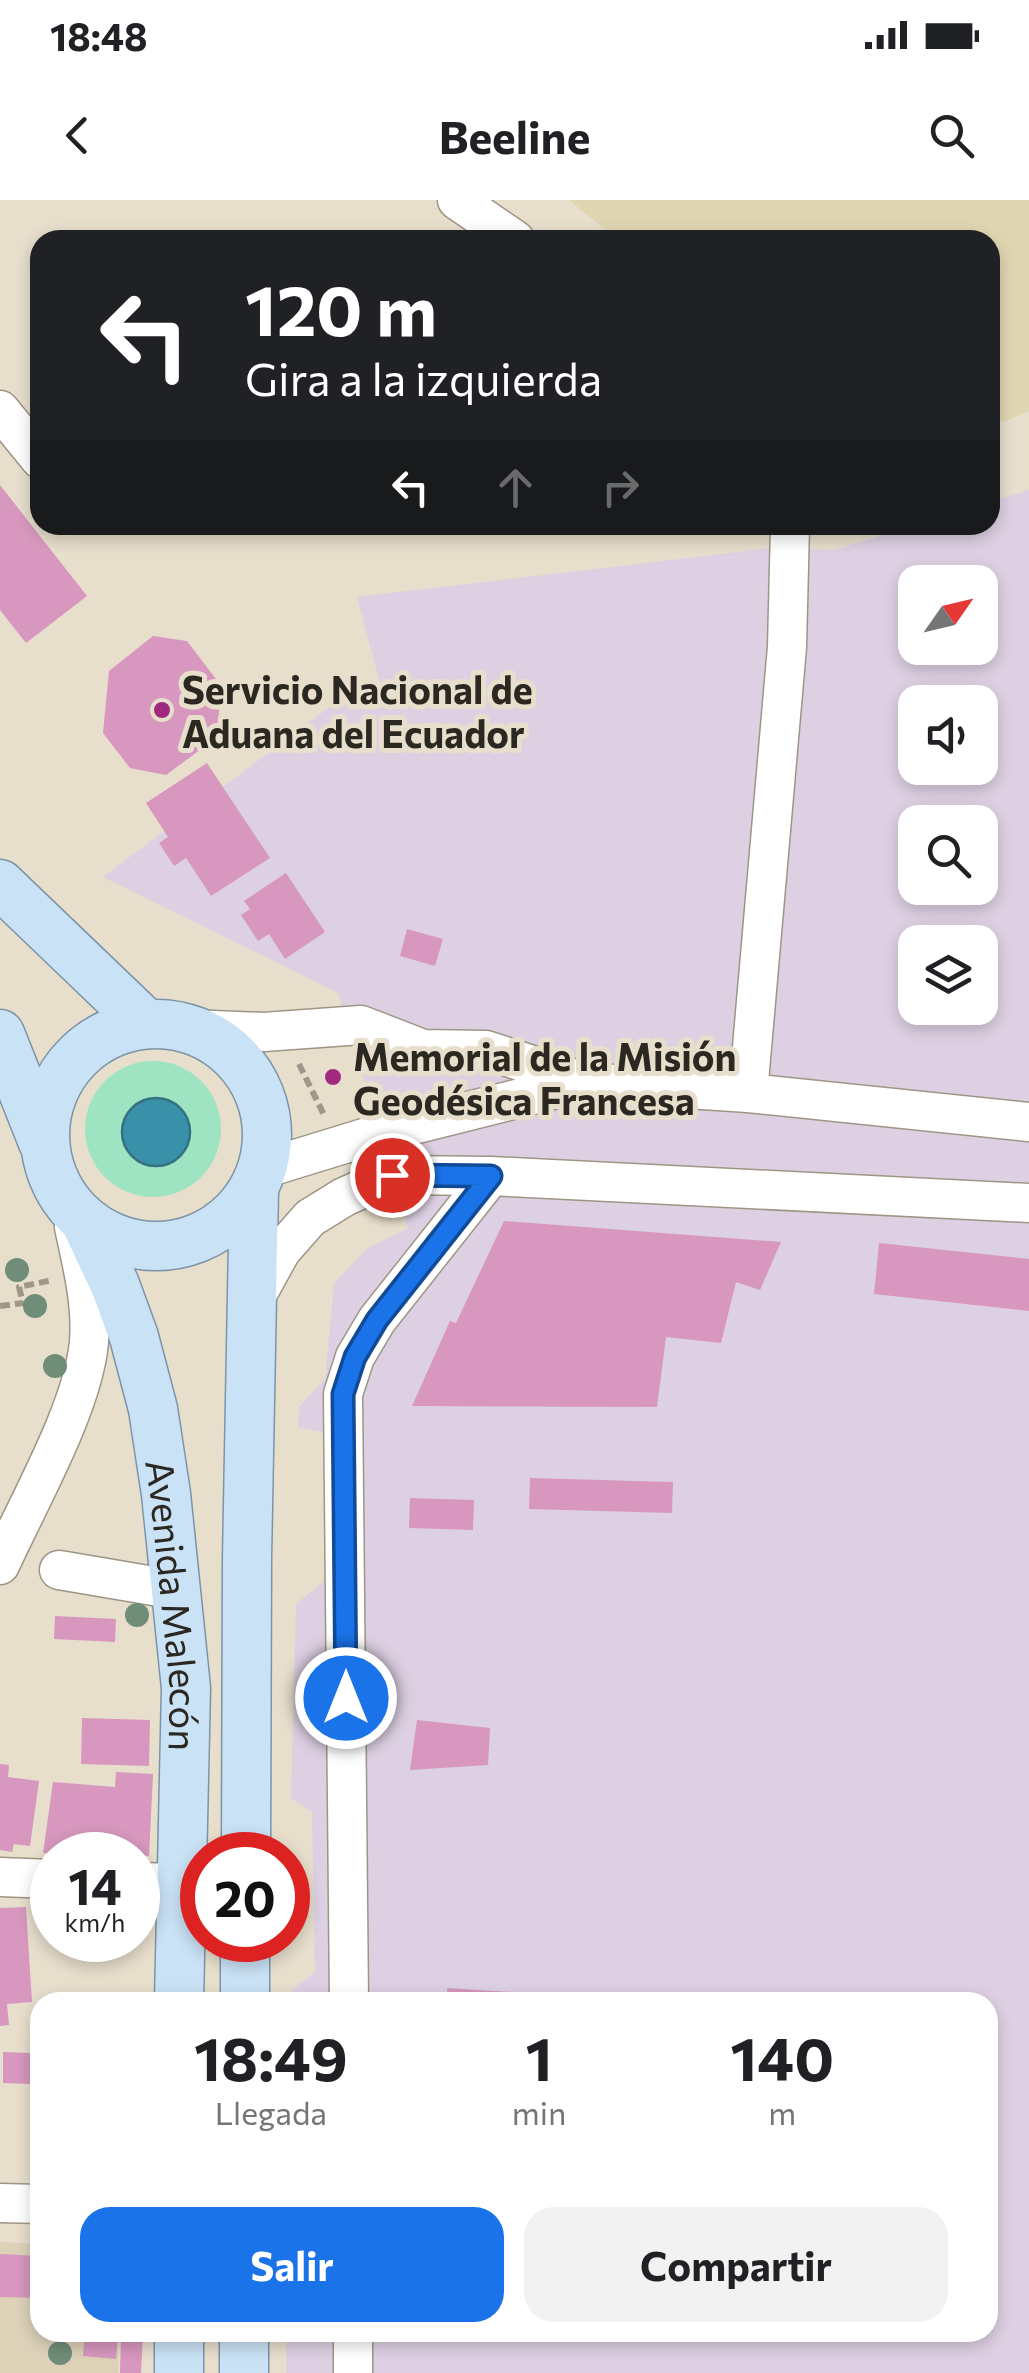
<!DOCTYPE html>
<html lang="es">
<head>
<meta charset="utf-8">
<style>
	:root { --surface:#fff; --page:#f2f2f2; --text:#202124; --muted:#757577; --accent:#1a73e8 }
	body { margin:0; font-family:Commissioner,sans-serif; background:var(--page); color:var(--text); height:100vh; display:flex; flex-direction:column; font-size:38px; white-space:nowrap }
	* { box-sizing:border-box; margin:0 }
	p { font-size:32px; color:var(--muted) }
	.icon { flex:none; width:55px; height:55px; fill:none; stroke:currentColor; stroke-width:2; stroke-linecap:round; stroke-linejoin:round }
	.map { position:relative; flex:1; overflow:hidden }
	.sheet { position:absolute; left:30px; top:1792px; width:968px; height:350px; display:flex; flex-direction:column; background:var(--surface); border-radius:30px; box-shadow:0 5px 15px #0003 }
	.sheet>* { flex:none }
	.top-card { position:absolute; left:30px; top:30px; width:970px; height:305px; border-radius:30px; box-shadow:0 5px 15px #0003; background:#202124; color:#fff; overflow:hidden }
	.needle { width:65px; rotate:56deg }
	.buttons { position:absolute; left:898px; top:365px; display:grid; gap:20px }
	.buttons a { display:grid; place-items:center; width:100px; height:100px; border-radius:20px; background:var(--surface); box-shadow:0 5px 15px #0003; font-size:50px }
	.speed { position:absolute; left:30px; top:1632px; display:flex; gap:20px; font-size:50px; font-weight:700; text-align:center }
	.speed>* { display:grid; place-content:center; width:130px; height:130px; border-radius:50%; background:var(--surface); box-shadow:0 5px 15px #0003; line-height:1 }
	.speed small { font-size:25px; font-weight:400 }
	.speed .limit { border:15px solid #d22; background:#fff; color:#111 }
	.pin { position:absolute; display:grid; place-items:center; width:85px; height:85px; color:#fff; margin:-42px; border:5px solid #fff; border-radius:50%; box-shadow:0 2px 10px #0007 }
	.me { position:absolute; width:110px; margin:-55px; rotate:0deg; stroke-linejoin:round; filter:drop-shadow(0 0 8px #0008) }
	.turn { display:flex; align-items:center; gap:35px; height:210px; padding:0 50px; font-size:45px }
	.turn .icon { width:130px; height:130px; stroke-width:2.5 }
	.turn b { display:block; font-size:70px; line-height:85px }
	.lanes { display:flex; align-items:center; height:95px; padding:0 50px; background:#0003; justify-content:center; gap:50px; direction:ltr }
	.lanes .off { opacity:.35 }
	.eta { display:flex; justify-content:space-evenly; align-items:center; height:170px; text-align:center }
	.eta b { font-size:60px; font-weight:700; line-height:70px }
	.button { display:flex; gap:20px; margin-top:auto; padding:20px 50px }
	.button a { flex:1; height:115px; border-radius:30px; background:var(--accent); color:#fff; font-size:40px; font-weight:700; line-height:115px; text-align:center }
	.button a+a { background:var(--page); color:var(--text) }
	.status { display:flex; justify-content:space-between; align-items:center; height:70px; padding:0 50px; background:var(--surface); direction:ltr }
	.status svg { height:28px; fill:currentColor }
	header { display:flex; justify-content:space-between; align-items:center; height:130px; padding:0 50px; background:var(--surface); font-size:45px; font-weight:700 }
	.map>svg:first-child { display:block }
	.industrial { fill:#ddd0e3; fill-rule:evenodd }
	.built { fill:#ddd1b8 }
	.green { fill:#9ee3c2 }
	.sand { fill:#dfd6b1 }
	.water { fill:#3891a9; stroke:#347280; stroke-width:2.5 }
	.building { fill:#d797be }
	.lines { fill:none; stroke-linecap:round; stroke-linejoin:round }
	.minor-casing { stroke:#9e9584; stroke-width:41 }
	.major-casing { stroke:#7c94a7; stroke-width:51 }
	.path { stroke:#9f988a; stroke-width:6; stroke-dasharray:10 5; stroke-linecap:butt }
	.minor { stroke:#fff; stroke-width:38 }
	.major { stroke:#cae2f5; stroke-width:48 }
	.tree { fill:#6f8d78 }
	.route-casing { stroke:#114b97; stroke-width:25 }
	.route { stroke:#1a73e8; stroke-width:18 }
	.poi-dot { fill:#a12980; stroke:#e7decc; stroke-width:4 }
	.labels { text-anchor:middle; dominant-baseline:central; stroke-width:10; stroke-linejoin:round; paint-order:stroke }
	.poi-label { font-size:38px; font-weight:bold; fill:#2b2821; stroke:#e7decc; text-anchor:start }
	.street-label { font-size:38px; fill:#2b2821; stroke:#e7decc }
</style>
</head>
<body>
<div class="status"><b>18:48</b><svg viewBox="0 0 49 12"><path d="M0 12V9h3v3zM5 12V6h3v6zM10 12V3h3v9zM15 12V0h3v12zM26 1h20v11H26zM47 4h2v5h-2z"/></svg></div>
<header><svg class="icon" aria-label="back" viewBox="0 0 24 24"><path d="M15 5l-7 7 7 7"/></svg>Beeline<svg class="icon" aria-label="search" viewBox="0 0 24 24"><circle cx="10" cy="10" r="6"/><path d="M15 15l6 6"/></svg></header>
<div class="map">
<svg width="1029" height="2173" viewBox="0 0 1029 2173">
	<rect width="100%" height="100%" fill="#e7decc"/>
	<path class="industrial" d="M1029 290V2173H286V2133L988 2132V1802H291V1791L315 1772 312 1612 291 1598 296 1404 328 1378 326 1233 298 1227 299 1207 325 1179 334 1083 369 1047 408 1028 338 793 103 677 343 497 381 487 357 397 773 348 834 350 915 325H990V302ZM915 382H980V448H915ZM915 502H980V568H915ZM915 622H980V688H915ZM915 742H980V808H915Z"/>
	<path class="built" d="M0 2042 40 2044V2132L119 2133 118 2173H0Z"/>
	<path class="green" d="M85 929a68 68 0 1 1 136 0a68 68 0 1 1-136 0Z"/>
	<path class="sand" d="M569 0H1029V211L1003 222 990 220V40H618Z"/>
	<path class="water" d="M122 932a34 34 0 1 1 68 0a34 34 0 1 1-68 0Z"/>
	<path class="building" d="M0 285 87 396 26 443 0 410Z
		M153 436 187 441 222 487 216 538 166 575 130 568 103 533 109 471Z
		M207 563 270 658 211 696 186 658 174 666 159 643 168 637 146 603Z
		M286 673 325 732 285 759 269 734 258 741 241 715 250 709 244 701Z
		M407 729 443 739 435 766 400 756Z
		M504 1021 781 1042 760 1090 736 1082 721 1143 666 1137 657 1207 412 1206 450 1121 456 1123Z
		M879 1043 1029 1059V1111L874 1094Z
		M530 1278 673 1282 672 1313 529 1309Z
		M410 1298 474 1300 473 1330 409 1328Z
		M55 1416 116 1419 115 1442 54 1439Z
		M82 1518 150 1520 149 1566 81 1564Z
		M417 1520 490 1528 488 1565 410 1570Z
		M0 1564 9 1565 8 1577 39 1581 30 1646 14 1644 12 1652 0 1650Z
		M116 1572 153 1574 149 1656 43 1653 53 1582 115 1587Z
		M26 1707 32 1802 7 1804 9 1825 0 1826V1708Z
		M447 1788 574 1796 573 1802H448Z
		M3 1852 31 1853 30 1884 3 1883Z
		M0 2054 40 2056V2098L0 2097Z
		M85 2132H118L116 2159 83 2156Z
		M121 2132H143L141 2173H120Z"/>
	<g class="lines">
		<g class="minor-casing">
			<path id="minor" d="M457 0 515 40
				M0 210 40 259
				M189 829 264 832 361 825 423 849 486 850 584 882 748 893 1029 922
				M748 893 787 447 790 325
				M263 969 377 934 584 882
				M253 1102 281 1051 310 1018 344 997 393 975 491 976 1029 1003
				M0 1365C28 1303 83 1208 89 1142 92 1103 82 1065 74 1027
				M59 1370 177 1390
				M0 1677 52 1679
				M138 1682 180 1683
				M349 1802 343 1194 355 1157 377 1120 491 976
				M0 2003 40 2004
				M353 2132V2173"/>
		</g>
		<g class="major-casing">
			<g id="major">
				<path d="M0 684 146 824"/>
				<circle cx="156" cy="935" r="111"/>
				<path d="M0 834 43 942"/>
				<path id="s1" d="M85 1021 115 1085 134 1137 153 1209 166 1294 186 1488 179 1802"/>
				<path d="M246 1655 247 1359 254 989"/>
				<path d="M245 1802V1740"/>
				<path d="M179 2132V2173"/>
				<path d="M244 2173V2132"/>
			</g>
		</g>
		<path class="path" d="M299 864 324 915
			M0 1106 23 1103 19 1087 53 1080"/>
		<use href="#minor" class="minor"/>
		<use href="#major" class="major"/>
	</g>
	<g class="tree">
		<circle cx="17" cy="1070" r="12"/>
		<circle cx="35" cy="1106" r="12"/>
		<circle cx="55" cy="1166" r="12"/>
		<circle cx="137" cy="1415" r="12"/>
		<circle cx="60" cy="2153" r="12"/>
	</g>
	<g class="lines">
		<g class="route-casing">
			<path id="route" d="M346 1498 343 1194 355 1157 377 1120 491 976 392 975"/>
		</g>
		<use href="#route" class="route"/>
	</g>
	<g class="poi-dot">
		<circle cx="162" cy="510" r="10"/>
		<circle cx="333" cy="877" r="10"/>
	</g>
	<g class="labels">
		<g class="poi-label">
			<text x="182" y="488">Servicio Nacional de<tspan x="182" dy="44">Aduana del Ecuador</tspan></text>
			<text x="353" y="855">Memorial de la Misión<tspan x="353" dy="44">Geodésica Francesa</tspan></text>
		</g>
		<g class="street-label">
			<text stroke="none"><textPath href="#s1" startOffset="398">Avenida Malecón</textPath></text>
		</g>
	</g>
</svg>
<div class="buttons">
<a><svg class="needle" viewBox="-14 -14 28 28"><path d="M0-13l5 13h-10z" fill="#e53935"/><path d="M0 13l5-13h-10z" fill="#757577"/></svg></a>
<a><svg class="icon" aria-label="sound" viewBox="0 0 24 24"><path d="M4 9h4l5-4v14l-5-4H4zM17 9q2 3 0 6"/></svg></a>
<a><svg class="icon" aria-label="search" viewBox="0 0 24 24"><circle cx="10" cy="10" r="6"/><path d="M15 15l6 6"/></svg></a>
<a><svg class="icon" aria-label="layers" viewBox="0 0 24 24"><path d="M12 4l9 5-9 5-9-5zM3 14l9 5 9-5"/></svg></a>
</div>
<div class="speed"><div>14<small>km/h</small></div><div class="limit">20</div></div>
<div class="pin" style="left:392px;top:975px;background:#d93025"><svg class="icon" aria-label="arrive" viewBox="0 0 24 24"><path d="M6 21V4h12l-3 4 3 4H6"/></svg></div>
<svg class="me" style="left:346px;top:1498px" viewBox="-20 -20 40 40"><circle r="17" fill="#1a73e8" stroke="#fff" stroke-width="3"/><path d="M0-11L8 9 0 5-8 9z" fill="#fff"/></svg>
<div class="top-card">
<div class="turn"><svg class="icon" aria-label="left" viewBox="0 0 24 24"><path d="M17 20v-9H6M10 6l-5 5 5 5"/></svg><div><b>120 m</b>Gira a la izquierda</div></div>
<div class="lanes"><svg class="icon" aria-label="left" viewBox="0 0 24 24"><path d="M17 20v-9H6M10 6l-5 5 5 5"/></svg><svg class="icon off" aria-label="ahead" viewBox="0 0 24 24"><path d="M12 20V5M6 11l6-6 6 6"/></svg><svg class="icon off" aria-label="right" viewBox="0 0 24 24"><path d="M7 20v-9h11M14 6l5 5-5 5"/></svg></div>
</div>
<section class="sheet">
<div class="eta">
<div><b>18:49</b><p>Llegada</p></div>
<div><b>1</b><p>min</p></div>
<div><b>140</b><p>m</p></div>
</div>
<div class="button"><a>Salir</a><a>Compartir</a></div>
</section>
</div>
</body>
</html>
